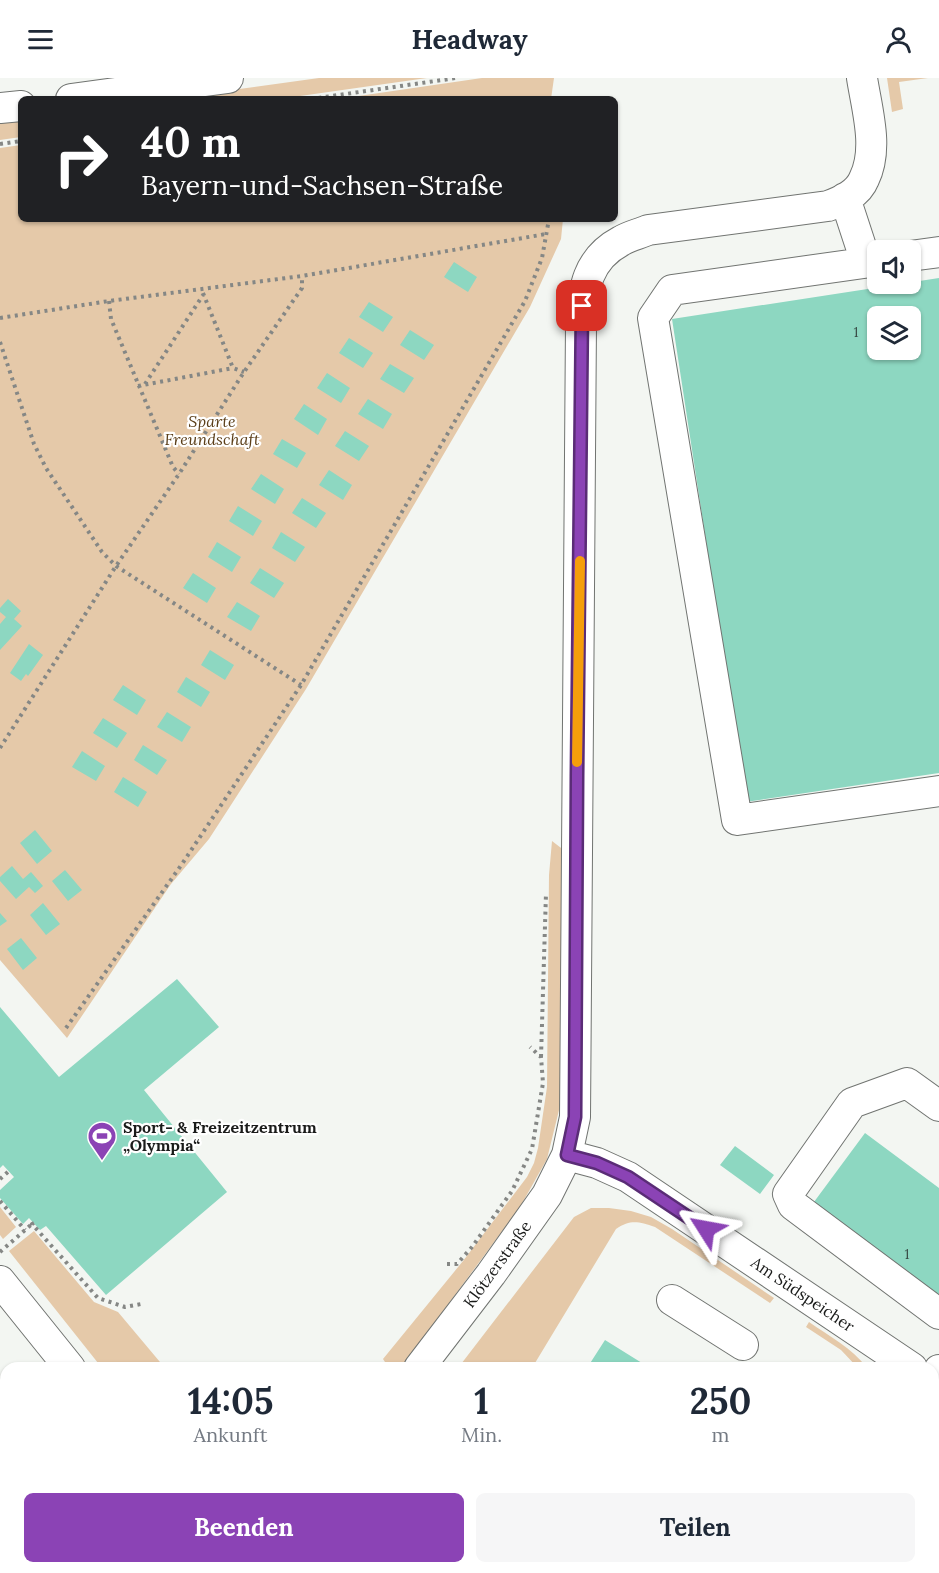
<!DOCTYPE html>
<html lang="de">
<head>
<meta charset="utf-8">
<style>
	:root { --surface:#fff; --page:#f6f6f7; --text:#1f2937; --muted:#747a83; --accent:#8b43b5 }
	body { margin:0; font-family:Lora,serif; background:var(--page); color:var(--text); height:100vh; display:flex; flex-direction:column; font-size:22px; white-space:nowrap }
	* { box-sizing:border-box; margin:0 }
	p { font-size:20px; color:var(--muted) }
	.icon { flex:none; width:33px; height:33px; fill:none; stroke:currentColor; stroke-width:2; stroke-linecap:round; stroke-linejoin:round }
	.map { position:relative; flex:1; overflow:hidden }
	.drawer { position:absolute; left:0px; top:1284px; width:939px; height:212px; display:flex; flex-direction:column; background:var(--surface); border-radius:18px 18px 0 0; box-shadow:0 2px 4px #0004 }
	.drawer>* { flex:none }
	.top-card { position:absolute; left:18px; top:18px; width:600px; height:126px; border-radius:9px; box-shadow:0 2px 4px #0004; background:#202124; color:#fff; overflow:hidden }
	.buttons { position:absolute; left:867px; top:162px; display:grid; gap:12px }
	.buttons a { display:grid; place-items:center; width:54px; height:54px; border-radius:9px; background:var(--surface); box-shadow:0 2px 4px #0004; font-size:30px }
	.pin { position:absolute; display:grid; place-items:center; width:51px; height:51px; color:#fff; margin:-26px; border-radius:12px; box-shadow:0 3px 9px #0006 }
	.me { position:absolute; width:66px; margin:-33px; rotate:304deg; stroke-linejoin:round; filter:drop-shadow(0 0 4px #0008) }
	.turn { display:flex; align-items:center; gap:21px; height:126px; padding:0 24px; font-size:27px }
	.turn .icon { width:78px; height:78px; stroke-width:2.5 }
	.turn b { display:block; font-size:42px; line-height:51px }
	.eta { display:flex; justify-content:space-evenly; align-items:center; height:102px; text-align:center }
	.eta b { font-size:36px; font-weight:700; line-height:42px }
	.action { display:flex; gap:12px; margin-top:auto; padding:12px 24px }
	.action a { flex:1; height:69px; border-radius:9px; background:var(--accent); color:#fff; font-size:24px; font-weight:700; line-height:69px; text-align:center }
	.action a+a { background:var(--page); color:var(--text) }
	header { display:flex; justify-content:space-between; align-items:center; height:78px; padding:0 24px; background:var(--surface); font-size:27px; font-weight:700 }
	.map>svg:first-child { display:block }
	.green { fill:#e5c9a9 }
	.forest { fill:#cfa676 }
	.building { fill:#8dd7c1; fill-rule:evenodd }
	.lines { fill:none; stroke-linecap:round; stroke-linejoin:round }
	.minor-casing { stroke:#717471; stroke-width:32 }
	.path { stroke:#858785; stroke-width:4; stroke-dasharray:3 4.5; stroke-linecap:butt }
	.minor { stroke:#fff; stroke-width:30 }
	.route-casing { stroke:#5a2c76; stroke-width:15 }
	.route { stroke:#8b43b5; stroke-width:10 }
	.slow { stroke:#f59e0b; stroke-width:10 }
	.labels { text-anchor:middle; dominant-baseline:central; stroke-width:4.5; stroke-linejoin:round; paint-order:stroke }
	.number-label { font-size:14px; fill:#374a44 }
	.park-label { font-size:16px; font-style:italic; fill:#5b3e18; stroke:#fff }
	.poi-label { font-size:16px; font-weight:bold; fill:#1a1b1a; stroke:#fff; text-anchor:start }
	.street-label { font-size:16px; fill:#1a1b1a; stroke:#fff }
</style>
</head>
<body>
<header><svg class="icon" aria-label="menu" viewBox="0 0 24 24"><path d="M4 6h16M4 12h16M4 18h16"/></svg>Headway<svg class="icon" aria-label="person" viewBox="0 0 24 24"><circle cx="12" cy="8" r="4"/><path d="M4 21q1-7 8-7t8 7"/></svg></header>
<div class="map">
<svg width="939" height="1495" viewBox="0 0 939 1495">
	<rect width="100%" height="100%" fill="#f3f6f2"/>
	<path class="green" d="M319 0H427L279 21H166Z
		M482 0H554L551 21H338Z
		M887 0H928L899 4 903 31 892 34Z
		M21 42V59L0 62V45Z
		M21 67V141H563L561 161 530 229 306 611 209 761 171 806 67 960 0 882V70Z
		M552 763 565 773 560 1028 547 1081 520 1129 401 1290H389L383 1281 463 1183 527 1099 534 1085 538 1070 547 1009 549 797Z
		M0 1129 16 1149 3 1161 0 1157Z
		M591 1130H609L631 1133 651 1139 672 1151 774 1220 770 1225 655 1149C639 1144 631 1141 616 1151L532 1290H458L574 1139Z
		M34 1153 94 1224 118 1234 165 1290H102L9 1173Z
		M809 1244C829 1258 852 1270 867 1290H858L841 1272 806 1249Z
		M227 1490H264L260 1495H228Z"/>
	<path class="forest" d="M318 1490H411L408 1495H314Z"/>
	<path class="building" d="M454 184 477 199 468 214 444 199Z
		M939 200V695L746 724 672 241ZM878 238H910V272H878Z
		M369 224 393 239 383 254 359 239Z
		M410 252 434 267 424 282 400 267Z
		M349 260 373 275 363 290 339 275Z
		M390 286 414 300 404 315 380 301Z
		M327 295 350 310 341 325 317 310Z
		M368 321 392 336 383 351 358 336Z
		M304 326 327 341 318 357 294 341Z
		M345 353 369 368 359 383 335 368Z
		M282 361 306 375 297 390 273 376Z
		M329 392 352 407 343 422 319 407Z
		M261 396 284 411 275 426 251 411Z
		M302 420 326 435 316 450 292 435Z
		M238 428 262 443 253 458 229 443Z
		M281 454 305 469 295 484 272 470Z
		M217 464 241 479 232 494 208 479Z
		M260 490 284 505 274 520 250 505Z
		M193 495 216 510 207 525 183 510Z
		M8 521 21 533 14 541 22 548 0 572V546L6 539 0 534V530Z
		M237 524 260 538 251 553 227 539Z
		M29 566 43 577 28 598 26 596 21 603 10 595Z
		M210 572 234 587 225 602 201 587Z
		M186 599 210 614 201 629 177 614Z
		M123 607 146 622 137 637 113 622Z
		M167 634 191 649 182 664 157 649Z
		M103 640 127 655 117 670 93 655Z
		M143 667 167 682 157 697 134 682Z
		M82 673 105 688 96 703 72 689Z
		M123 699 147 714 138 729 114 714Z
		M35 752 52 773 37 786 20 765Z
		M12 788 23 801 31 794 43 808 35 815 29 809 16 821 0 803V799Z
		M65 792 82 812 68 823 52 803Z
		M43 825 60 846 46 857 30 837Z
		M0 835 7 843 0 848Z
		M21 860 37 880 23 892 7 871Z
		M177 901 219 949 144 1012 227 1114 106 1217 46 1148 40 1152 29 1140 23 1146 0 1120V1112L14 1099 3 1087 0 1090V929L59 999Z
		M865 1055 939 1110V1223L811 1128Z
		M735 1068 774 1097 760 1116 720 1087Z
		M605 1262 650 1290H587Z
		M0 1319 6 1327V1409L0 1414Z
		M933 1476 939 1479V1495H863L866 1490H933Z
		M550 1490H610L606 1495H559Z"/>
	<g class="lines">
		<g class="minor-casing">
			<path id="minor" d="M71 21 228 0
				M0 30 21 28
				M845 120 866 184
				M910 178 939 174
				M878 183 672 212 653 240 737 742 939 713
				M939 1028 907 1005 852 1025 788 1116 793 1127 939 1236
				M567 1077 597 1085 628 1099 912 1290
				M0 1203 70 1290
				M672 1222 743 1267
				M419 1290 491 1196 547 1117 567 1077 575 1039 581 245C583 211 587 181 621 163 629 158 639 156 648 152L828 128C842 123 858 116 864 101 879 71 867 32 862 0
				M933 1301 939 1292
				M933 1469 939 1473
				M203 1490V1495
				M280 1495 283 1490
				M817 1495 820 1490
				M851 1495 854 1490"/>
		</g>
		<path class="path" d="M311 21 456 0
			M0 66 21 63
			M203 215 233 290 244 294
			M109 223 111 241 173 389 179 396
			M0 240 109 223 302 198 546 156
			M0 264 34 366 46 390 102 474 116 488 301 607
			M145 306 203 217
			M138 308 233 290
			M0 670 116 488 179 396 244 294 302 210V198
			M66 950 182 786 301 607 525 223 542 180 549 141
			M541 979 546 815
			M0 1101 9 1093
			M0 1123 25 1152
			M34 1145 32 1146 98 1220 125 1229 141 1226
			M0 1174 32 1146
			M447 1186H457L472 1169 512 1113 532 1071 543 1005 541 979 530 969"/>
		<use href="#minor" class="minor"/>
	</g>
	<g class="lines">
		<g class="route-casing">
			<path id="route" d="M582 228 577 698 575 1039 567 1077 597 1085 628 1099 706 1151"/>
		</g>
		<use href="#route" class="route"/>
		<path class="slow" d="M577 684 580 483"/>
	</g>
	<defs>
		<g id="stadium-pin" transform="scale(1.5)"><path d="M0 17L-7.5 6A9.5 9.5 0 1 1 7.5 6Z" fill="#8b43b5" stroke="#fff"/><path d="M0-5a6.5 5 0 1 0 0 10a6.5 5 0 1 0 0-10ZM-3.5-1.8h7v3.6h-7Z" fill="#fff"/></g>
	</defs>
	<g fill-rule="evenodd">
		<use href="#stadium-pin" x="102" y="1058"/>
	</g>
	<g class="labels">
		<g class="number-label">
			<text x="856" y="254">1</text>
			<text x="907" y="1176">1</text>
		</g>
		<g class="park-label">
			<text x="212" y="343">Sparte<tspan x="212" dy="18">Freundschaft</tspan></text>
		</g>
		<g class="poi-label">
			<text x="123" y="1049">Sport- &amp; Freizeitzentrum<tspan x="123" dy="18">„Olympia“</tspan></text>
		</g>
		<g class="street-label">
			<text transform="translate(497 1186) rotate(-54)">Klötzerstraße</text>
			<text transform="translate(803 1216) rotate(34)">Am Südspeicher</text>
		</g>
	</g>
</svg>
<div class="buttons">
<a><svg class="icon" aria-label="sound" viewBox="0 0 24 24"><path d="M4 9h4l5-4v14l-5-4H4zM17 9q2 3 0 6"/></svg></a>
<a><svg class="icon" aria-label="layers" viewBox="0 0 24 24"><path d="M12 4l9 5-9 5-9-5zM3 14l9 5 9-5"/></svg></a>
</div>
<div class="pin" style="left:582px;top:228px;background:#d93025"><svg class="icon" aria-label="arrive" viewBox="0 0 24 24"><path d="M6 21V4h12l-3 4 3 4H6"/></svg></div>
<svg class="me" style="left:706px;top:1151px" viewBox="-20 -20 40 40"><path d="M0-17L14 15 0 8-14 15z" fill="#8b43b5" stroke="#fff" stroke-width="4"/></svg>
<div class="top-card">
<div class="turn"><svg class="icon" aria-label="right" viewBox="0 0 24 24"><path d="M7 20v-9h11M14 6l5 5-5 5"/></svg><div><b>40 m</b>Bayern-und-Sachsen-Straße</div></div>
</div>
<section class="drawer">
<div class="eta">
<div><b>14:05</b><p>Ankunft</p></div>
<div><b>1</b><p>Min.</p></div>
<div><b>250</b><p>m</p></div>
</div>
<div class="action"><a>Beenden</a><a>Teilen</a></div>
</section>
</div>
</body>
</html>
